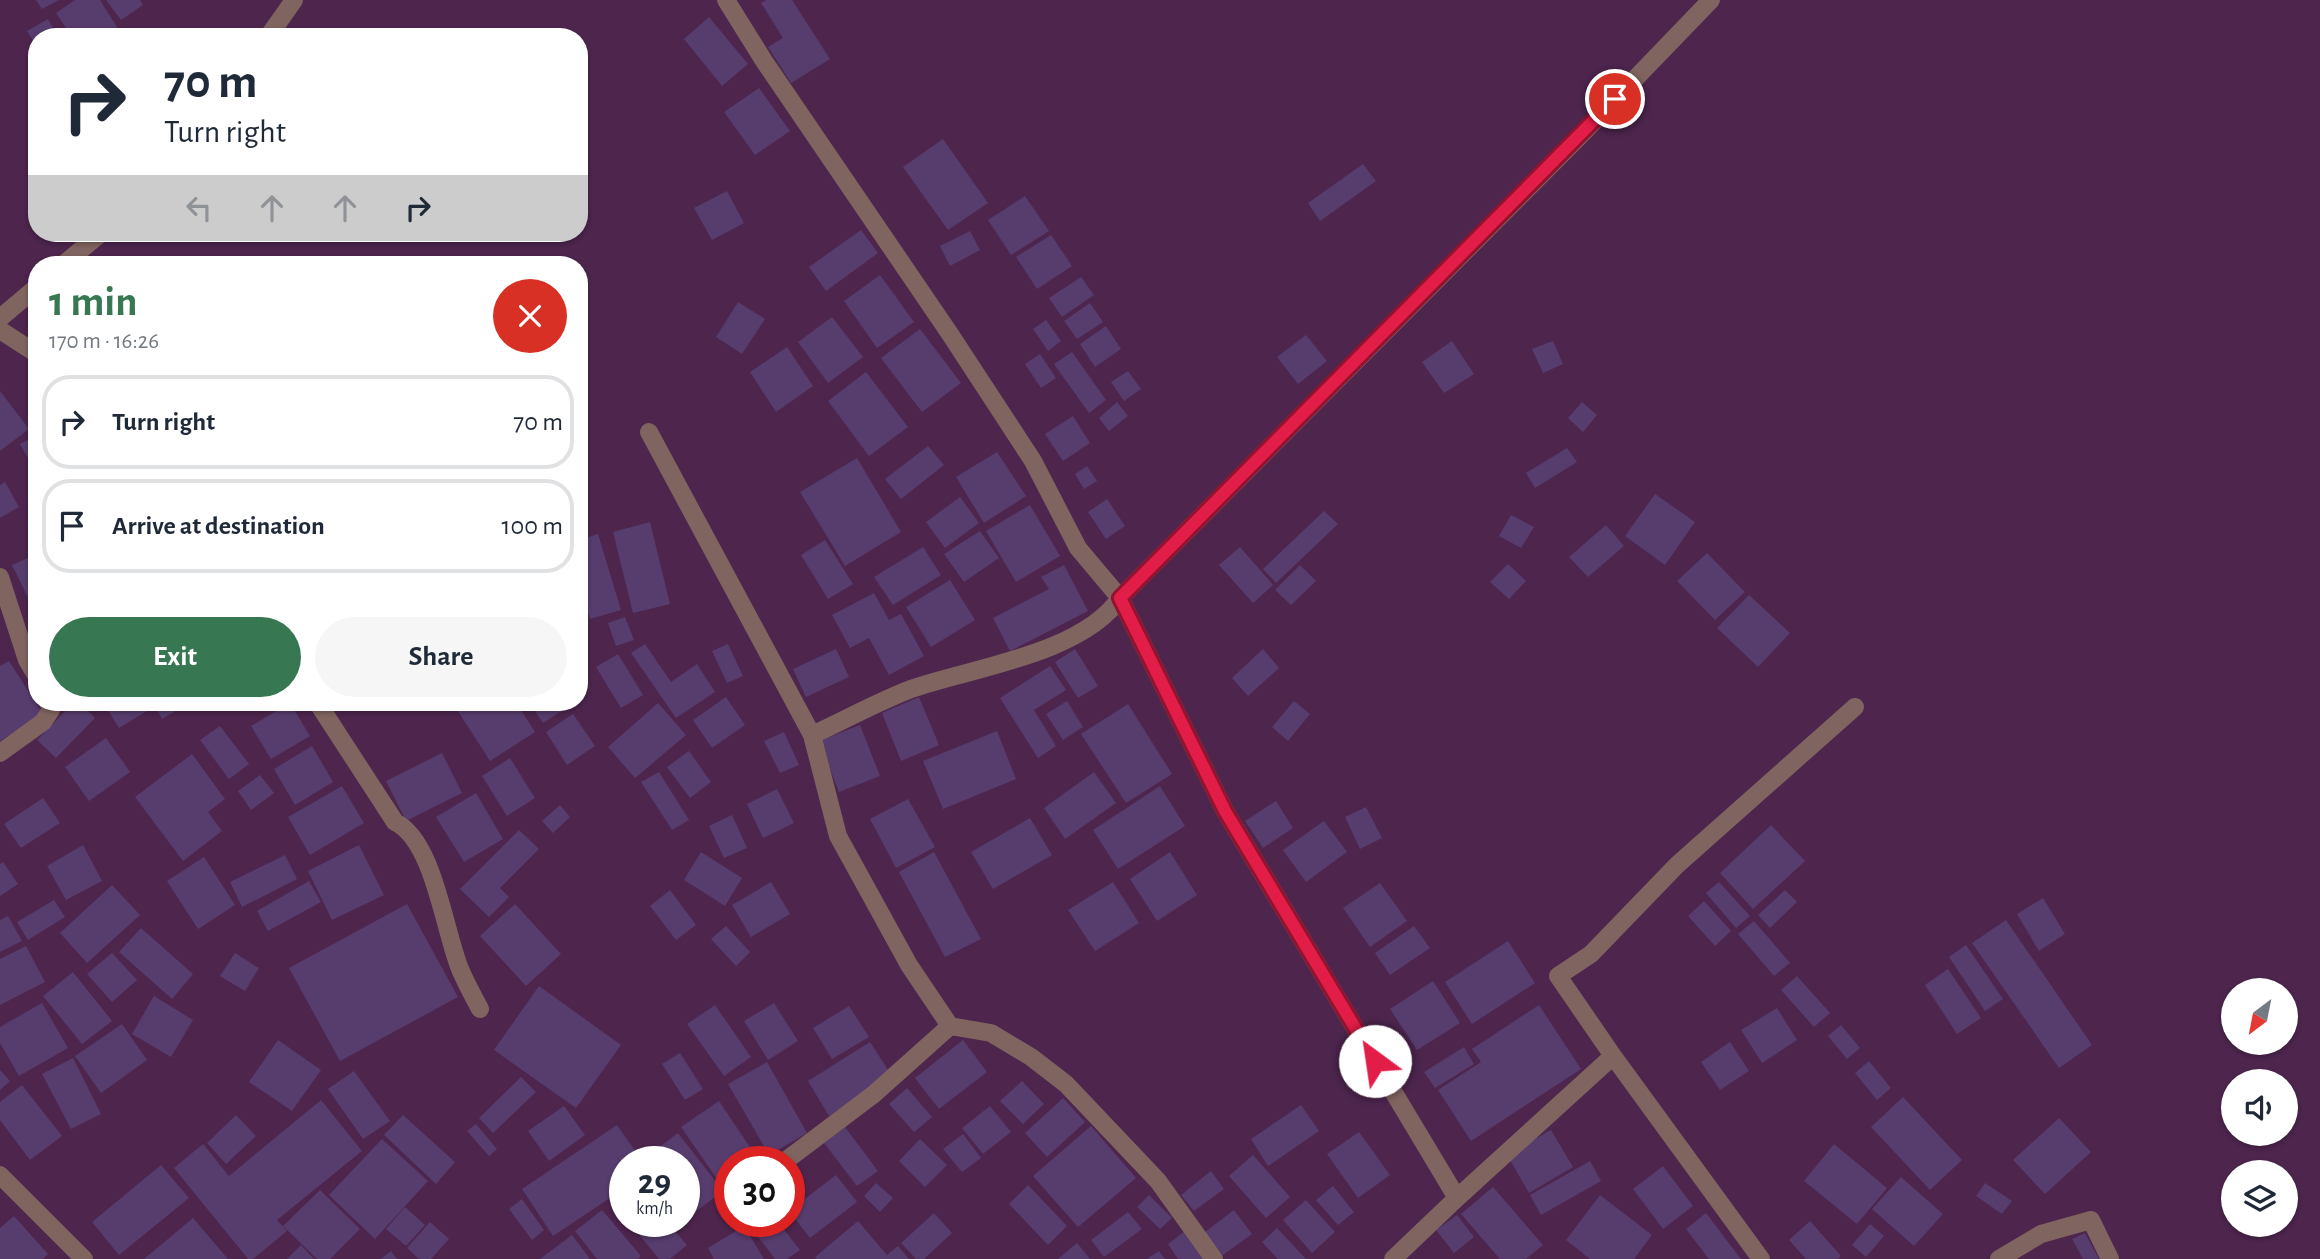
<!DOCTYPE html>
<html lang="en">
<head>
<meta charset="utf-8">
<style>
	:root { --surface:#fff; --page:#f6f6f7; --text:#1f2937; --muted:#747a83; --line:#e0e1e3; --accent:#377751 }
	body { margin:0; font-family:"Alegreya Sans",sans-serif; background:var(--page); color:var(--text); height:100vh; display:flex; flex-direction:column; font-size:26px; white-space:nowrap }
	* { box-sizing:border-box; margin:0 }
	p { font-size:23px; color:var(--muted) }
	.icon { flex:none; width:38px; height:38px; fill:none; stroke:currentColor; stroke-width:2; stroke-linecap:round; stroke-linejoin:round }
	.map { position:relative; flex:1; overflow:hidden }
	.side { position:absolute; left:28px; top:256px; width:560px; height:455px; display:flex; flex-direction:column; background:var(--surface); border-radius:28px; box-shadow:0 2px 5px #0004 }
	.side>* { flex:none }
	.hud { position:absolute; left:28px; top:28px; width:560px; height:214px; border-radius:28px; box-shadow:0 2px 5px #0004; background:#fff; color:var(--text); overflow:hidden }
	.needle { width:46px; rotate:212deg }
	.fabs { position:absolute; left:2221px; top:978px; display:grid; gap:14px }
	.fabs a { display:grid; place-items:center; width:77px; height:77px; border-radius:50%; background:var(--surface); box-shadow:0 2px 5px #0004; font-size:35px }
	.speed { position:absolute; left:609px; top:1146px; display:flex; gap:14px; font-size:35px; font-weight:700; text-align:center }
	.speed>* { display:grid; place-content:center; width:91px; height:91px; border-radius:50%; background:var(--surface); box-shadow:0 2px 5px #0004; line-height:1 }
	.speed small { font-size:18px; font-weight:400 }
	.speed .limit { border:10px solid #d22; background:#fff; color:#111 }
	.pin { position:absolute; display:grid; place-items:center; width:60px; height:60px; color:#fff; margin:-30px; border:4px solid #fff; border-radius:50%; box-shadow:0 2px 7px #0007 }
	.me { position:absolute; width:77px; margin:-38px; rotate:329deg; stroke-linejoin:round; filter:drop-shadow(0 0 5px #0008) }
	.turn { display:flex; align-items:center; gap:24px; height:147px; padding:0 21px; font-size:32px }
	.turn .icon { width:91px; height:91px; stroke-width:2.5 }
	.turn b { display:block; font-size:49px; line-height:60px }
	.lanes { display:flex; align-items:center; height:66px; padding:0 21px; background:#0003; justify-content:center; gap:35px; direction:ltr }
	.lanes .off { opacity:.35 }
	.round { display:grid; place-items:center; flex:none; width:74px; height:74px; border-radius:37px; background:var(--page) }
	.headline { display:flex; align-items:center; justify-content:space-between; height:119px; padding:0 21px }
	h1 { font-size:42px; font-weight:700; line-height:52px; color:var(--accent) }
	.action { display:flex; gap:14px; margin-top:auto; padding:14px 21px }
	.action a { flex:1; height:80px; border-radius:42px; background:var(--accent); color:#fff; font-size:28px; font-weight:700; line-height:80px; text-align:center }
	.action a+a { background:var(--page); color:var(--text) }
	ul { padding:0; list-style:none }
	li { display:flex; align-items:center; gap:21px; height:94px; margin:0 14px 10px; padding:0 7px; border:4px solid var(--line); border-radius:28px }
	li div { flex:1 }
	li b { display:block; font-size:26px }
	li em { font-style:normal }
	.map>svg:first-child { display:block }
	.building { fill:#573d6e }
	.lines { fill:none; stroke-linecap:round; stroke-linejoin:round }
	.minor { stroke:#80645f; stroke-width:18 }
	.route-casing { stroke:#92132f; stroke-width:18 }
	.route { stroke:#e11d48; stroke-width:12 }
</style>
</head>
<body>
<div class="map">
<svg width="2320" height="1259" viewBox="0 0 2320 1259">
	<rect width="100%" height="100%" fill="#4d254d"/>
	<path class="building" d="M36 0H59L42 9Z
		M75 0H100L117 27 102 37H72L56 13Z
		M106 0H140L143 5 121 20Z
		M766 0H792L830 59 791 83 768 47 783 38 761 3Z
		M709 17 748 64 722 86 684 39Z
		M48 19 58 37H37V47L27 31Z
		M759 88 790 131 755 155 724 112Z
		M943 139 988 203 948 230 903 167Z
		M1363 164 1376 181 1320 221 1308 203Z
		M727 191 744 223 712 240 694 208Z
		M1025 196 1049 231 1011 255 988 220Z
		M861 230 878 253 826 291 809 267Z
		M970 231 980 250 950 266 940 246Z
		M1051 235 1072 266 1037 289 1016 257Z
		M880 275 914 322 877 348 844 301Z
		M1081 277 1094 295 1062 317 1049 298Z
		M738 302 765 319 742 354 716 337Z
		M1090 303 1103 322 1077 339 1064 321Z
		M832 317 863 357 828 383 798 342Z
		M1046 320 1061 341 1048 351 1033 329Z
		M1106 326 1121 349 1095 367 1080 344Z
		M920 329 961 383 922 412 881 358Z
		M1306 335 1327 361 1298 384 1277 357Z
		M1452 341 1474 374 1444 393 1422 362Z
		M1553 341 1563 364 1543 373 1532 349Z
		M787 347 813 386 776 412 750 372Z
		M1072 352 1106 400 1089 413 1054 364Z
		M1040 354 1056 378 1041 388 1025 364Z
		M1128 371 1141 389 1124 401 1111 382Z
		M866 372 908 427 869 456 828 401Z
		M0 391 29 429 0 451Z
		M1117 402 1128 416 1109 431 1099 418Z
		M1582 402 1597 415 1583 432 1568 418Z
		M1073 416 1090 443 1063 461 1045 434Z
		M37 435V474L20 444Z
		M928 446 944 465 901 499 885 479Z
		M1567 448 1577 462 1535 488 1526 473Z
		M997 452 1026 496 984 523 956 477Z
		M857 458 901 532 845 566 800 492Z
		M1087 466 1097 481 1084 489 1075 474Z
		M5 482 19 507 0 518V485Z
		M1655 494 1695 522 1665 565 1625 536Z
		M960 497 979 523 945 548 926 522Z
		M1107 499 1125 526 1106 539 1088 512Z
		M1030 505 1060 556 1016 582 986 531Z
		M1324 511 1338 524 1276 583 1263 569Z
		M1511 515 1534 527 1521 548 1499 536Z
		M37 520V542L27 525Z
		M650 522 670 604 633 613 613 532Z
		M1606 525 1624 546 1588 577 1569 557Z
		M980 531 999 558 964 582 944 554Z
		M598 534 621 610 590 619 579 582V540Z
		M825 540 853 584 828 599 801 555Z
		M923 547 941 575 893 605 874 577Z
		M1240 547 1273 585 1253 603 1219 565Z
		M1707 553 1745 592 1715 620 1677 581Z
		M28 558 37 576V616L12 565Z
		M1508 564 1526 581 1509 599 1490 582Z
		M1064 565 1088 611 1010 651 993 618 1049 589 1041 577Z
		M1300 565 1316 581 1291 605 1275 590Z
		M950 580 975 620 931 647 906 607Z
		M874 593 889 620 901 614 924 656 889 675 869 638 850 648 832 615Z
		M1749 595 1790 633 1758 667 1717 628Z
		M625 617 634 640 616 646 608 623Z
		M645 644 671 682 697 664 715 692 676 718 631 653Z
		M728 644 743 676 727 683 712 651Z
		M836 649 849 677 806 697 793 669Z
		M1075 649 1098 686 1078 698 1055 662Z
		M1263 649 1279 668 1248 696 1232 678Z
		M618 654 643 695 621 708 596 667Z
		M9 661 43 714 0 741V666Z
		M1050 666 1066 690 1034 710 1056 746 1038 758 1000 698Z
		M726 697 745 725 712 748 693 720Z
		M919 697 939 745 901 761 882 713Z
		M1067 701 1083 727 1063 740 1046 714Z
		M1294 701 1310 714 1288 741 1272 727Z
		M74 702H79L95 718 56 758 37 740Z
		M103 702H179L182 707 162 719 155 706 119 728Z
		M466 702H516L535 732 490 761 456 708Z
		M529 702H575L543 723Z
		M290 703 310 736 271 759 251 726Z
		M658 703 686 735 635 778 608 747Z
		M1128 704 1172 774 1126 803 1081 734Z
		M573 714 595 746 567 765 546 732Z
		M860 725 880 776 839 792 819 741Z
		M220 726 249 764 229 779 200 740Z
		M997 731 1016 779 943 809 923 761Z
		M784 732 799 765 780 773 764 741Z
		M106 738 130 772 89 801 65 767Z
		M312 746 333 782 295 805 274 769Z
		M689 751 711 782 690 798 667 767Z
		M442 753 462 793 406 821 386 781Z
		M192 754 225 799 208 812 222 831 183 861 135 797Z
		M510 758 535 798 507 816 482 776Z
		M659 772 689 820 672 830 641 782Z
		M1094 772 1116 803 1065 839 1044 808Z
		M260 775 274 793 251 810 238 791Z
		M342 786 364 823 310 855 288 817Z
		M1160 786 1185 826 1118 869 1093 830Z
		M777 789 794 823 763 838 747 804Z
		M476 793 503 839 464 862 436 817Z
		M43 798 60 823 21 848 4 824Z
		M908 799 935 847 896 868 870 819Z
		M1276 801 1293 828 1263 848 1245 821Z
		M560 805 570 817 553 833 542 821Z
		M1366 807 1382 838 1360 849 1345 817Z
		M732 815 747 848 724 858 709 826Z
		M1030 818 1052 855 993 889 971 852Z
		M1324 821 1347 852 1306 882 1283 850Z
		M1771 825 1805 861 1753 909 1720 873Z
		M519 830 539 849 500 888 509 897 489 917 460 889Z
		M83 845 102 881 66 900 47 866Z
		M359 845 384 895 332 920 308 871Z
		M701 852 742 878 725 906 684 880Z
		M934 852 981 939 945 957 899 872Z
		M1170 852 1197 895 1157 921 1130 879Z
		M285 855 297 879 242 907 230 882Z
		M204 857 235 905 198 929 167 881Z
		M3 862 18 884 0 896V864Z
		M309 881 321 902 268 931 257 911Z
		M771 882 790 914 751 937 732 905Z
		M1113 882 1139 923 1095 951 1068 910Z
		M1719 882 1750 916 1736 928 1706 893Z
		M1380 883 1407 921 1370 947 1343 908Z
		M112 885 140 915 87 963 60 933Z
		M670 890 696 925 676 940 650 906Z
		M1785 890 1797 902 1770 928 1758 915Z
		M2043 898 2065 934 2039 951 2017 914Z
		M54 900 65 917 28 940 17 922Z
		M1704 901 1731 931 1715 946 1688 916Z
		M407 904 458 997 340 1061 289 968Z
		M515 904 561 954 526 986 480 936Z
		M8 916 22 941 0 952V920Z
		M2006 920 2092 1045 2059 1068 1972 943Z
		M1754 921 1790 963 1774 976 1738 934Z
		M726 926 750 952 736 966 711 939Z
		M1414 926 1430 948 1390 975 1375 953Z
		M141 928 193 974 172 999 119 952Z
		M1508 941 1535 983 1472 1024 1445 982Z
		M1966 945 2003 999 1985 1011 1949 957Z
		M26 946 45 982 0 1005V959Z
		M112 953 137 980 112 1002 87 974Z
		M235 953 259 968 245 991 220 976Z
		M1948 969 1981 1018 1957 1034 1925 985Z
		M73 972 112 1021 82 1044 43 996Z
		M1797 976 1830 1013 1814 1027 1781 990Z
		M1433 981 1460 1023 1417 1050 1390 1009Z
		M539 986 621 1045 576 1108 494 1050Z
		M154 996 193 1020 171 1057 132 1034Z
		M42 1003 68 1048 19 1076 0 1043V1027Z
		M774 1003 798 1041 768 1060 744 1021Z
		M715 1005 751 1057 724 1076 687 1024Z
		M1539 1005 1581 1069 1471 1141 1438 1090 1481 1062 1472 1049Z
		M849 1006 869 1037 832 1059 813 1028Z
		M1777 1008 1797 1040 1762 1063 1741 1030Z
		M122 1024 147 1060 101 1093 75 1056Z
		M1841 1025 1860 1048 1847 1059 1828 1036Z
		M278 1040 321 1070 292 1111 249 1082Z
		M963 1040 987 1072 939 1109 915 1078Z
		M870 1042 892 1076 829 1116 808 1081Z
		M1730 1042 1749 1071 1720 1090 1701 1062Z
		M1464 1047 1474 1064 1435 1088 1424 1072Z
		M680 1053 703 1089 685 1100 662 1064Z
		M73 1058 101 1114 71 1129 42 1074Z
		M1869 1061 1891 1088 1877 1100 1855 1073Z
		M767 1062 807 1133 769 1155 728 1084Z
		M0 1070 10 1081 0 1090Z
		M354 1071 390 1121 363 1139 328 1089Z
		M521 1077 536 1092 493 1133 479 1118Z
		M1022 1081 1044 1104 1023 1124 1000 1101Z
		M22 1085 62 1136 30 1160 0 1120V1102Z
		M907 1088 932 1117 914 1132 889 1104Z
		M1903 1097 1962 1160 1930 1190 1871 1127Z
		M1063 1098 1085 1122 1047 1157 1025 1133Z
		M321 1100 362 1151 277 1220 287 1231 253 1259H248L174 1168 203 1144 229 1176Z
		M719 1101 760 1162H730V1190L726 1192 681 1127Z
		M1301 1105 1319 1131 1268 1166 1251 1139Z
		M564 1106 585 1135 549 1161 528 1131Z
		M990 1106 1011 1132 983 1154 962 1128Z
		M236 1115 256 1136 226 1164 207 1143Z
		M403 1115 455 1162 436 1184 384 1135Z
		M2059 1118 2091 1152 2045 1194 2013 1160Z
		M476 1124 497 1149 489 1156 467 1131Z
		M617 1125 643 1162H625V1188L553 1236 522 1189Z
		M1091 1126 1136 1178 1078 1227 1033 1176Z
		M845 1127 878 1171 857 1186 824 1143Z
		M1551 1130 1573 1167 1529 1193 1507 1155Z
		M1359 1132 1390 1175 1358 1198 1327 1154Z
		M678 1133 723 1191 687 1218 684 1162 642 1160Z
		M963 1134 981 1158 962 1172 943 1149Z
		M382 1139 428 1181 375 1239 329 1195Z
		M920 1139 947 1165 925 1187 899 1161Z
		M1834 1144 1887 1188 1857 1224 1804 1181Z
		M1253 1155 1290 1197 1266 1218 1229 1176Z
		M1590 1161 1601 1181 1541 1215 1530 1195Z
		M161 1165 189 1198 119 1255 92 1222Z
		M1663 1166 1693 1206 1663 1229 1633 1189Z
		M1211 1171 1224 1189 1194 1211 1181 1195Z
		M836 1175 857 1202 810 1238 789 1211Z
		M1901 1177 1943 1214 1914 1246 1872 1209Z
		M876 1183 893 1198 880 1212 864 1196Z
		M1985 1183 2012 1201 2002 1214 1976 1196Z
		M1028 1185 1067 1226 1048 1245 1009 1204Z
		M1333 1186 1354 1212 1338 1225 1316 1200Z
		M1493 1187 1543 1245 1526 1259H1500L1461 1214Z
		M320 1190 360 1229 330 1259H317L283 1226Z
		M625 1194V1220L612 1203Z
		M1149 1195 1172 1218 1160 1229 1137 1207Z
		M1600 1195 1652 1235 1634 1259H1590L1566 1240Z
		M522 1199 544 1230 532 1240 509 1209Z
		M1306 1200 1335 1232 1312 1253 1283 1220Z
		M405 1207 425 1225 406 1246 386 1229Z
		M602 1210 641 1256 638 1259H597L575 1231Z
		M1234 1210 1252 1234 1223 1255 1205 1232Z
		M1128 1212 1142 1229 1104 1257 1091 1240Z
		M934 1213 952 1233 924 1259H916L901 1243Z
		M1706 1213 1741 1259H1709L1686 1229Z
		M1457 1215 1474 1237 1454 1253 1436 1230Z
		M14 1216 48 1254 43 1259H0V1228Z
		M193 1218 228 1259H144Z
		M858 1221 887 1255 898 1246 909 1259H817L815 1257Z
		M1810 1221 1841 1256 1838 1259H1806L1789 1240Z
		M430 1222 449 1239 431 1259H419L407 1248Z
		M651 1222H667L687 1245 670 1259H659L637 1232Z
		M747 1222H778L800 1250 787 1259H775Z
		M1870 1224 1884 1236 1866 1257 1852 1245Z
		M744 1226 764 1259H714L708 1248Z
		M1277 1228 1306 1259H1278L1262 1242Z
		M1185 1231 1205 1259H1178L1168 1244Z
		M2085 1233 2099 1259H2083L2072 1239Z
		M572 1235 590 1259H540Z
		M1077 1243 1090 1259H1058Z
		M301 1245 314 1259H287Z
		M391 1251 397 1259H381Z
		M1159 1251 1165 1259H1147Z"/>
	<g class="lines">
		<path class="minor" d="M726 0 764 61 950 334 1033 461 1078 548 1120 598C1082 654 971 668 911 689 877 702 845 720 812 735
			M268 37 294 0
			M64 264 101 233
			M0 318 37 287
			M0 330 37 354
			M649 432 812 735 838 836 909 965 950 1026 991 1033 1031 1057 1066 1084 1158 1181 1214 1259
			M0 577 27 660 37 677
			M317 702 395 822C434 841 444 930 460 969 466 983 473 996 480 1009
			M0 753 43 722 51 710 48 702
			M1613 1056 1761 1259
			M784 1162 874 1094 950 1026
			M0 1175 84 1259
			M1457 1198 1613 1056 1558 976 1591 954 1677 865 1855 707
			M1393 1259 1457 1198 1225 811 1120 598 1577 139 1711 0
			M1999 1259 2041 1234 2091 1220 2110 1259"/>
	</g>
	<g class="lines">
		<g class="route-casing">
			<path id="route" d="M1375 1061 1225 811 1120 598 1615 99"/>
		</g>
		<use href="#route" class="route"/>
	</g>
</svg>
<div class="fabs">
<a><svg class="needle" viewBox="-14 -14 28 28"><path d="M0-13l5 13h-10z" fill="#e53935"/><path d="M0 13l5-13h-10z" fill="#747a83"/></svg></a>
<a><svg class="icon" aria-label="sound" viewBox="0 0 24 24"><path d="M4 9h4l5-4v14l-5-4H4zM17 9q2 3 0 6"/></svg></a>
<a><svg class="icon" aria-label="layers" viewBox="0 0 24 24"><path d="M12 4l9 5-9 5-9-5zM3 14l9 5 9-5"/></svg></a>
</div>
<div class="speed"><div>29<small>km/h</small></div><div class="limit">30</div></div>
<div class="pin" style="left:1615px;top:99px;background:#d93025"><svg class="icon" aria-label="arrive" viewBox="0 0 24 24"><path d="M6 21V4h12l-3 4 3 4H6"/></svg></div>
<svg class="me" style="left:1375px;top:1061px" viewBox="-20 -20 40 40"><circle r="19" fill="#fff"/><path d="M0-13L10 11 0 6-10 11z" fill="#e11d48"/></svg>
<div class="hud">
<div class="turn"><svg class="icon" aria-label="right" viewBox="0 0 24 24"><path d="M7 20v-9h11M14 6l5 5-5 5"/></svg><div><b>70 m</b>Turn right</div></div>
<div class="lanes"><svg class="icon off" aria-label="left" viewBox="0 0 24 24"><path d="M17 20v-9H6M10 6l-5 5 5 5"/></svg><svg class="icon off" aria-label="ahead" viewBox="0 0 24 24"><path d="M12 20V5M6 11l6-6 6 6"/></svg><svg class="icon off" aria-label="ahead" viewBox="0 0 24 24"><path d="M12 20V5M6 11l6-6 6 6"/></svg><svg class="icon" aria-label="right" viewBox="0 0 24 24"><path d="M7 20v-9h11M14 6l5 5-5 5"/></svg></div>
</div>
<section class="side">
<div class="headline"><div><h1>1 min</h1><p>170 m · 16:26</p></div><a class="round" style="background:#d93025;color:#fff"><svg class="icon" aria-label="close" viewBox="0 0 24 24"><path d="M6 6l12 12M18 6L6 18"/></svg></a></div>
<ul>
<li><svg class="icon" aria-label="right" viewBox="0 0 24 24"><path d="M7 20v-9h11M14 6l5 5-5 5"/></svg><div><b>Turn right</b></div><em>70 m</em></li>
<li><svg class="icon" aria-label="arrive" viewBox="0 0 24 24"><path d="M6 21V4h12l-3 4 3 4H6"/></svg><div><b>Arrive at destination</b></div><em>100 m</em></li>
</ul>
<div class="action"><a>Exit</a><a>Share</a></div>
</section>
</div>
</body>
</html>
